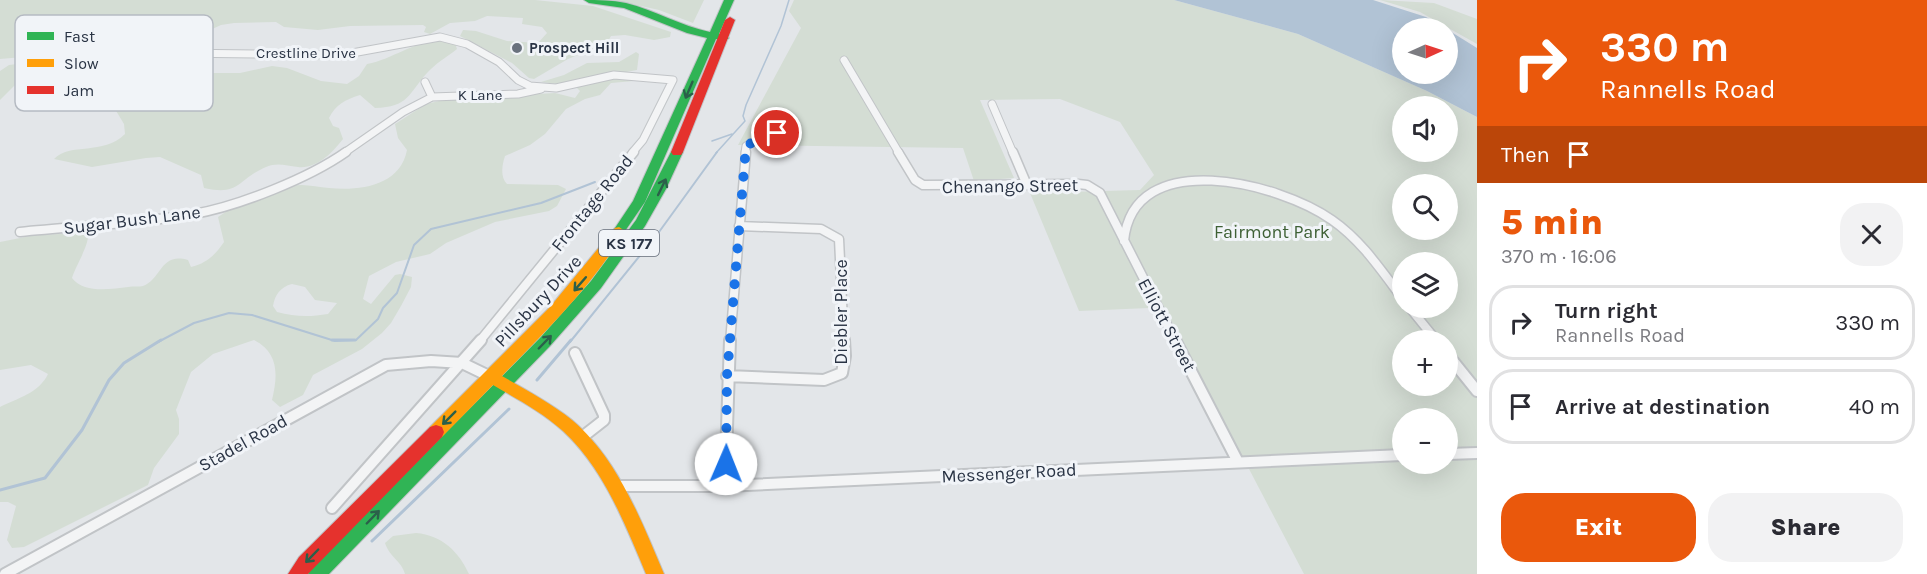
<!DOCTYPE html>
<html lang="en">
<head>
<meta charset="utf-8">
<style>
	:root { --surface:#fff; --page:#f2f2f3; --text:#2b2b33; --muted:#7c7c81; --line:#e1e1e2; --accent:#ea580c }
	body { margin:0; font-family:Karla,sans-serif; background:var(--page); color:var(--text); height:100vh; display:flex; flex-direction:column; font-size:22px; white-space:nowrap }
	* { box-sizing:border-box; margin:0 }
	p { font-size:20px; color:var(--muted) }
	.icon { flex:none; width:33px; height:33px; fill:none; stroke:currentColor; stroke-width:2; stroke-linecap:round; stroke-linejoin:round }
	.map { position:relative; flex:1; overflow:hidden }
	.panel { display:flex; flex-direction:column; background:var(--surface); width:450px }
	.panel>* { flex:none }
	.guide { background:#ea580c; color:#fff; overflow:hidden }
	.needle { width:39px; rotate:87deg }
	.tools { position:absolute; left:1392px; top:18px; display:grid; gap:12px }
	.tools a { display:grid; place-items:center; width:66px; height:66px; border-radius:50%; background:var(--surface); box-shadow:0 6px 24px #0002; font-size:30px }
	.pin { position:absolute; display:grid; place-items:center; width:51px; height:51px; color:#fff; margin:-26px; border:3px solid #fff; border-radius:50%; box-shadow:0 2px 6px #0007 }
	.me { position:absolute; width:66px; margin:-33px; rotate:1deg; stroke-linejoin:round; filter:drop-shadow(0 0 4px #0008) }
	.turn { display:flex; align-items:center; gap:21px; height:126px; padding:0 24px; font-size:27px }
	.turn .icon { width:78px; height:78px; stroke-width:2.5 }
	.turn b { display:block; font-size:42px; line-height:51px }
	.then { display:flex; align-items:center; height:57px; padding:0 24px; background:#0003; gap:12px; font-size:22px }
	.round { display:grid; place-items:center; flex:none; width:63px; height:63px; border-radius:24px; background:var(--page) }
	.overview { display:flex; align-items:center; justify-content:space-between; height:102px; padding:0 24px }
	h1 { font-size:36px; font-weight:800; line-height:45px; color:var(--accent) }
	.cta { display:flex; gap:12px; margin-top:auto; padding:12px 24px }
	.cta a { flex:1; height:69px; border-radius:24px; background:var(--accent); color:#fff; font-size:24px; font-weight:800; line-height:69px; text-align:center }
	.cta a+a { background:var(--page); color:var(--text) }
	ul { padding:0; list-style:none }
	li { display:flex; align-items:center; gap:18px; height:75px; margin:0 12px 9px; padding:0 12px; border:3px solid var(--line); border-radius:24px }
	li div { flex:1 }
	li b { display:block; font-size:22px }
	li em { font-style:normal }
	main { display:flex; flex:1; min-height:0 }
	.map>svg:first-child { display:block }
	.green { fill:#d4ddd4; fill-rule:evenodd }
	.water { fill:#b1c3d5 }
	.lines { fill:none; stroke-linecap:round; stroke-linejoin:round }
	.stream-far2 { stroke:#b1c3d5; stroke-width:1.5 }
	.stream-far1 { stroke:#b1c3d5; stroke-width:2 }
	.stream { stroke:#b1c3d5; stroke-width:3 }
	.street-far2-casing { stroke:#c1c4c7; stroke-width:9 }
	.street-far1-casing { stroke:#c1c4c7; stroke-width:11 }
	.street-casing { stroke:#c1c4c7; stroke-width:14 }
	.fast-casing { stroke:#c1c4c7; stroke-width:2 }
	.slow-casing { stroke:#c1c4c7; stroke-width:2 }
	.jam-casing { stroke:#c1c4c7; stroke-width:2 }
	.street-far2 { stroke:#f3f4f5; stroke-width:7 }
	.street-far1 { stroke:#f3f4f5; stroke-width:8 }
	.street { stroke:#f3f4f5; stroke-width:10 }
	.fast { fill:#30b455; fill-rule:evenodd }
	.slow { fill:#ff9f0a; fill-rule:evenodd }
	.jam { fill:#e5322d; fill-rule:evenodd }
	.oneway { stroke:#2b604a }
	.route { stroke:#1a73e8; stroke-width:10; stroke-dasharray:0 18 }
	.poi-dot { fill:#6a727e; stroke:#f1f4f8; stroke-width:2 }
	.labels { text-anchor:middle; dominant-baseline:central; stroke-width:6; stroke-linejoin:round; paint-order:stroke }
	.far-poi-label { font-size:15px; font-weight:bold; fill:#293344; stroke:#f1f4f8; text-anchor:start }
	.far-street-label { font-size:15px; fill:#293344; stroke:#f1f4f8 }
	.shield { fill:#f1f4f8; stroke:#656d7a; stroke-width:1.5 }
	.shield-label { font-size:16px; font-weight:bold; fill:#293344 }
	.street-label { font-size:18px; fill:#293344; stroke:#f1f4f8 }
	.park-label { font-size:18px; fill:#3e6035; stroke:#f1f4f8 }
	.key { fill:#f1f4f8; stroke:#b5bac2; stroke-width:1.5 }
	.key-label { font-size:16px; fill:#293344 }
</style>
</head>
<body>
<main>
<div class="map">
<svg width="1477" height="574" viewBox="0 0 1477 574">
	<rect width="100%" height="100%" fill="#e3e6e9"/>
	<path class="green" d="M0 0H535L593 6 671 32 670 37 654 40 625 35 611 36 607 43 568 59 534 79 529 78 512 63 460 36 463 30 476 31 507 41 538 43 547 33 542 27 522 24 523 18 487 16 475 21 450 23 430 34 424 32 426 27 423 25 350 26 318 30 284 27 276 22 234 23 221 25 210 30H163L152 34 137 51H131L128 45 129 34 109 33 84 41 70 53 0 59Z
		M614 0H704L693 23 659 10Z
		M794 0H1174L1298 34 1427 91 1477 117V574H1304L1160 299H1146L1149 308 1079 311 1030 193 1140 190 1154 175 1120 122 1060 99 980 100 1014 178 974 181 963 148 738 145 801 28 789 11ZM1402 106H1448V152H1402ZM1402 184H1448V230H1402ZM1402 262H1448V308H1402ZM1402 340H1448V386H1402ZM1402 418H1448V464H1402Z
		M1380 0 1434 3 1477 19V44L1420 12Z
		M443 41 455 43 457 49C447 57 436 63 427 73 408 94 409 107 375 108L360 95C345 100 336 104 329 118L333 126 339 128 343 139C332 153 317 169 298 167 286 166 278 162 266 167 236 180 241 196 204 188L201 175 160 157 146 158 92 167 54 159C70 142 103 156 125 134L124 124 115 109 114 89 118 81 124 77 145 73H240L272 66 287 68 321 81 347 84 359 76 367 64C394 59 414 40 443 41Z
		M636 52 639 54 637 70 558 84 541 82 564 75 587 63 619 62Z
		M17 64 26 68 17 83 0 100V71L9 65Z
		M619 78 645 80 611 83 600 95 585 99 566 109 545 134 530 145 505 156C502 165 500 177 507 184L558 185 566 189 557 206 549 211 495 222 446 243 430 254 396 262 369 276 363 299 371 304 395 275 400 274 412 277 411 287 401 306 391 323 382 333 362 349 313 375 303 395 280 407 272 400C278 375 279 353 254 340L213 354 191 372 176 410 179 419V434L154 468 148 485 24 547 12 548 7 540 16 506 8 502H0V407C18 398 39 393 48 374L31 365 0 370V242L35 235 85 233 88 234C89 246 76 265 72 278 84 294 111 289 128 287 133 286 139 287 143 286 162 279 160 252 188 260L191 267C207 263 215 255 224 242L218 217 227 211C248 202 270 191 292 186 304 183 316 187 329 188 360 191 400 186 407 150L398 138 395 124 426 104 448 99 555 93 575 98 580 91 576 87ZM292 284 305 287 315 300 337 303 328 314C310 317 295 317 277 312L273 306C275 295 280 287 292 284Z
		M416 533C442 535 459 552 469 574H405C401 560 390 558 385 543L393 536Z"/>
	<path class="water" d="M1174 0H1373L1426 17 1445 28H1402V74H1448V30L1477 48V117L1427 91 1298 34Z"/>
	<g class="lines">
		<path class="stream-far2" d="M712 141 732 134
			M716 153 745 121 743 116 746 105 781 26 789 0"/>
		<path class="stream-far1" d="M158 342 194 323 229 313 252 315 335 341 356 340 378 319 383 308 397 293 414 245 431 229 541 203 595 182
			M570 342 659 232 717 152"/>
		<path class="stream" d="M332 340H355
			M537 380 571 340
			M0 490 45 478 82 430 109 380 124 363 161 340
			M372 541 509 409"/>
		<g class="street-far2-casing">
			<path id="street-far2" d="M172 53 341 55 440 37 467 44 499 62 518 80 530 86 556 88 614 75 673 80 643 140 632 153
				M844 60 899 153
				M425 82 432 97
				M992 104 1013 153
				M344 153 403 112 432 97 518 94 541 89
				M745 153 746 146 764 136 796 130"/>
		</g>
		<g class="street-far1-casing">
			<path id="street-far1" d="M898 152 915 180 923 185 1078 184 1087 185 1100 193 1176 342
				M1013 152 1027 185
				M739 226 821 229 839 239 844 342
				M20 232C77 226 137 224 194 214 239 206 309 178 346 152
				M1124 241C1133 145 1280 183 1332 220 1361 240 1381 270 1402 298
				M1410 308 1436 340
				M479 342 634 152
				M730 342 746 152"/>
		</g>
		<g class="street-casing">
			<path id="street" d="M1175 340 1238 462
				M575 353 604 415V420L581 438
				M1448 355 1477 391
				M727 376 824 380 842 373 845 356 844 340
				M1448 454 1477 453
				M615 486H725L1402 455
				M725 486 730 340
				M332 508 481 340
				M5 574 386 365 431 361 462 363 491 377"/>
		</g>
		<g class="fast-casing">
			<path id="fast" d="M584 0C598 0 612 0 626 3 655 10 681 26 710 32L724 0H734L719 34 729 38 724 41 716 39 645 202 623 234 619 235 613 231 633 201 707 38 687 33 624 8 589 3Z
				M677 148 683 152 666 189 645 226 601 288 550 346 329 574H308L311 568 540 338 591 281 636 220 671 152Z"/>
		</g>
		<g class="slow-casing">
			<path id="slow" d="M619 227 625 231C593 285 546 331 502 376 526 390 551 403 572 420 618 459 641 520 664 574H646C625 524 604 469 563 431 542 412 517 399 493 385L442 437 436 439 430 437 428 432 430 427 550 307 615 228Z"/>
		</g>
		<g class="jam-casing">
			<path id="jam" d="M730 17 735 20 683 152 681 155H673L671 152 725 20Z
				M436 425 442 427 444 432 442 437 308 574H288L299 557 430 427Z"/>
		</g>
		<use href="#street-far2" class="street-far2"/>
		<use href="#street-far1" class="street-far1"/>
		<use href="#street" class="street"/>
		<use href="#fast" class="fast"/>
		<use href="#slow" class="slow"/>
		<use href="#jam" class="jam"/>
	</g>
	<defs><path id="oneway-shaft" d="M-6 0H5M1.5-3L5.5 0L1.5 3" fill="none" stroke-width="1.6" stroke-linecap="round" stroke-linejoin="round" transform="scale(1.5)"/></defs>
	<g class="oneway">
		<use href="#oneway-shaft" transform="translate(689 90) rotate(113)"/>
		<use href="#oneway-shaft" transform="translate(662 187) rotate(-64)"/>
		<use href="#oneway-shaft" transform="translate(580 284) rotate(131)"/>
		<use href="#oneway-shaft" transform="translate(545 342) rotate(-46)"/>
		<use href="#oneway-shaft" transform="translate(449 418) rotate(135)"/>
		<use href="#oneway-shaft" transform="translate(373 517) rotate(-46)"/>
		<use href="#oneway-shaft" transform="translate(312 556) rotate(134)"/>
	</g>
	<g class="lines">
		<path class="route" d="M726 464 727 376 746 146 764 136 777 133"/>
	</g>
	<circle class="poi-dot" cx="517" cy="48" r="6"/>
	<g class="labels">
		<g class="far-poi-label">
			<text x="529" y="48">Prospect Hill</text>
		</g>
		<g class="far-street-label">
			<text x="306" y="53">Crestline Drive</text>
			<text x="480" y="95">K Lane</text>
		</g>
		<rect class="shield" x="599" y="230" width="60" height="26" rx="4.5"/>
		<g class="shield-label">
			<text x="629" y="243">KS 177</text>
		</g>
		<g class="street-label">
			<text transform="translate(1010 186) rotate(-1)">Chenango Street</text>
			<text transform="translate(592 203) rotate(-51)">Frontage Road</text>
			<text transform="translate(132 220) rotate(-7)">Sugar Bush Lane</text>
			<text transform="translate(538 301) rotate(-47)">Pillsbury Drive</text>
			<text transform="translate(841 312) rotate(-90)">Diebler Place</text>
			<text transform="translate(1167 325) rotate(62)">Elliott Street</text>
			<text transform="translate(243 443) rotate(-29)">Stadel Road</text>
			<text transform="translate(1009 473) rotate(-3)">Messenger Road</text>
		</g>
		<g class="park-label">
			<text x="1272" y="232">Fairmont Park</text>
		</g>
	</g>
	<rect x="15" y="15" width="198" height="96" rx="9" class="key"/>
	<rect x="27" y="32" width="27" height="8" fill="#30b455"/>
	<rect x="27" y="59" width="27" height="8" fill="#ff9f0a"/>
	<rect x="27" y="86" width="27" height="8" fill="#e5322d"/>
	<g class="key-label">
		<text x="64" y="42">Fast</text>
		<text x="64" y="69">Slow</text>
		<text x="64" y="96">Jam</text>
	</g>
</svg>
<div class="tools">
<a><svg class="needle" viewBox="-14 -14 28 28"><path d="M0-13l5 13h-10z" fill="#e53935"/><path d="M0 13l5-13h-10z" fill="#7c7c81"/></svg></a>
<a><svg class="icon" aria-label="sound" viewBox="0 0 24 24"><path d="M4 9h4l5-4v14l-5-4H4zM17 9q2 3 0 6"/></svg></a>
<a><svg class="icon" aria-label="search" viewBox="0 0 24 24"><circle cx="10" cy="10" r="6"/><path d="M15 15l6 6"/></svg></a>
<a><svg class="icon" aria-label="layers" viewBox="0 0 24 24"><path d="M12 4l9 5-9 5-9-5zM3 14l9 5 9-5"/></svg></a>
<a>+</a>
<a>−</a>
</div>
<div class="pin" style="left:777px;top:133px;background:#d93025"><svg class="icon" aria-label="arrive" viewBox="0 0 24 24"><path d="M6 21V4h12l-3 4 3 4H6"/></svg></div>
<svg class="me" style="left:726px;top:464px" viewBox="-20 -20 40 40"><circle r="19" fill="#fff"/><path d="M0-13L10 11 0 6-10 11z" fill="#1a73e8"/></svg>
</div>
<section class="panel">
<div class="guide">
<div class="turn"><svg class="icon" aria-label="right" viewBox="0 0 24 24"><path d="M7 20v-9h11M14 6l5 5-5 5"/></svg><div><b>330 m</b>Rannells Road</div></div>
<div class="then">Then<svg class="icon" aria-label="arrive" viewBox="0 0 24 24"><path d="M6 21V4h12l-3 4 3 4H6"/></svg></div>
</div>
<div class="overview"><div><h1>5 min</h1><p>370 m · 16:06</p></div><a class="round"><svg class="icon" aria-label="close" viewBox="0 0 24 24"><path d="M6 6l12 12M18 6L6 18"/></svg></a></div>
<ul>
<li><svg class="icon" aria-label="right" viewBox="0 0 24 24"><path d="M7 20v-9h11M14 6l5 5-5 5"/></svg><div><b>Turn right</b><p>Rannells Road</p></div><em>330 m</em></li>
<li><svg class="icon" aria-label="arrive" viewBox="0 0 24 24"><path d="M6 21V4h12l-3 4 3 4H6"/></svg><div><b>Arrive at destination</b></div><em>40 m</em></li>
</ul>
<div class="cta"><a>Exit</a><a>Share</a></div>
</section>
</main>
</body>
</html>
